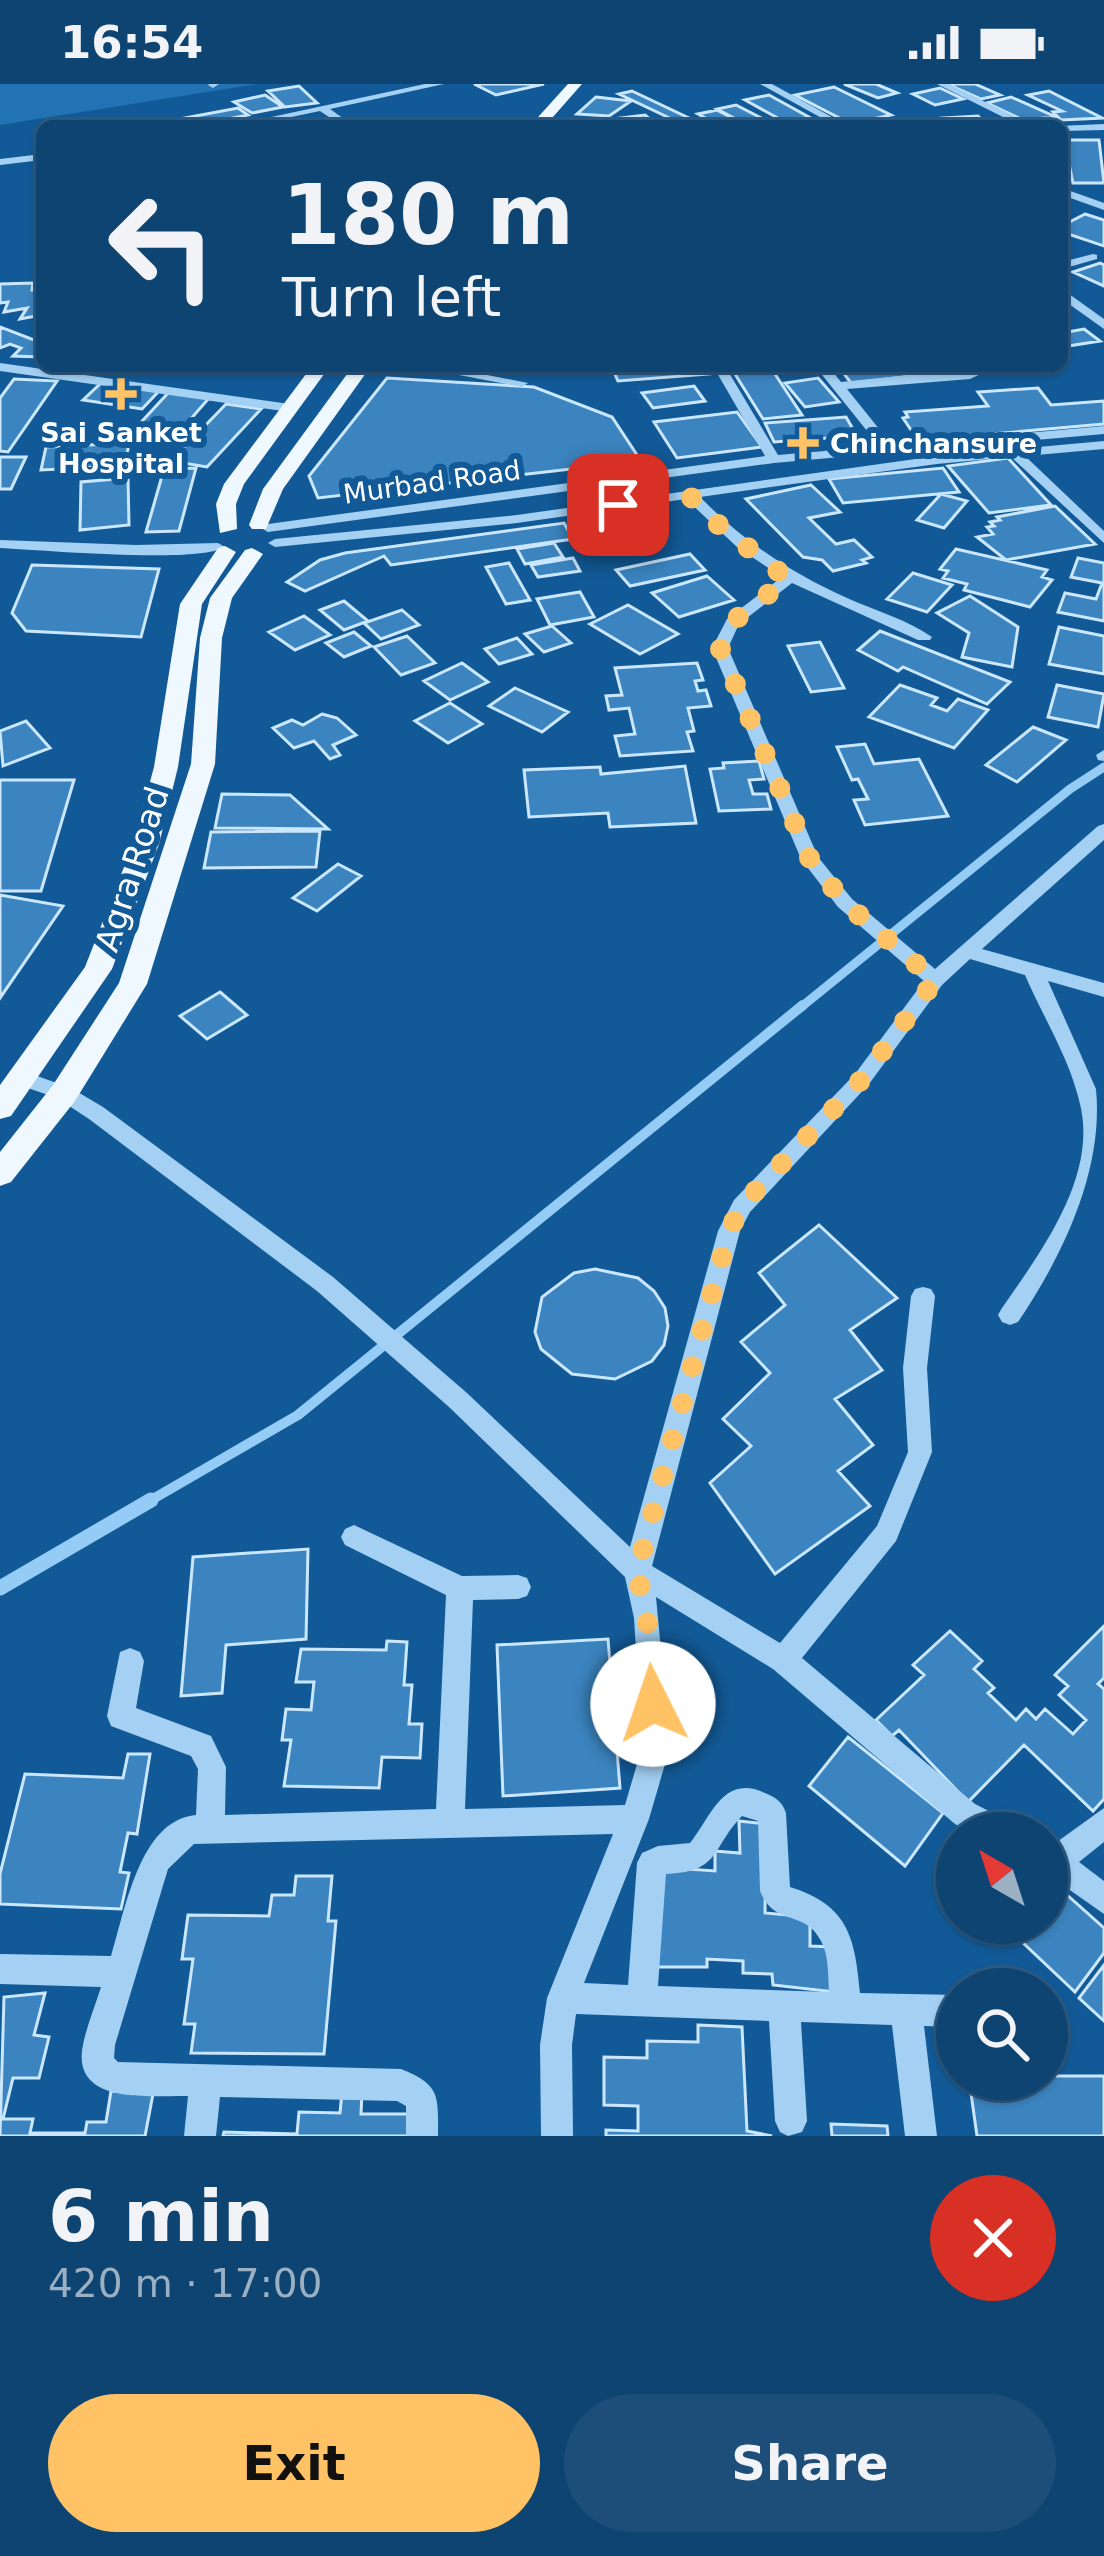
<!DOCTYPE html>
<html lang="en">
<head>
<meta charset="utf-8">
<style>
	:root { --surface:#0e4471; --page:#1c4e79; --text:#f1f3f6; --muted:#9bb0c3; --line:#2e5c84; --accent:#ffc265 }
	body { margin:0; font-family:"DejaVu Sans",sans-serif; background:var(--page); color:var(--text); height:100vh; display:flex; flex-direction:column; font-size:45px; white-space:nowrap }
	* { box-sizing:border-box; margin:0 }
	p { font-size:39px; color:var(--muted) }
	.icon { flex:none; width:66px; height:66px; fill:none; stroke:currentColor; stroke-width:2; stroke-linecap:round; stroke-linejoin:round }
	.map { position:relative; height:2052px; overflow:hidden }
	.drawer { display:flex; flex-direction:column; background:var(--surface); flex:1 }
	.drawer>* { flex:none }
	.guide { position:absolute; left:36px; top:36px; width:1032px; height:252px; border-radius:18px; box-shadow:0 3px 9px #0004,0 0 0 3px var(--line); background:#0e4471; color:var(--text); overflow:hidden }
	.needle { width:78px; rotate:321deg }
	.buttons { position:absolute; left:936px; top:1728px; display:grid; gap:24px }
	.buttons a { display:grid; place-items:center; width:132px; height:132px; border-radius:50%; background:var(--surface); box-shadow:0 3px 9px #0004,0 0 0 3px var(--line); font-size:60px }
	.pin { position:absolute; display:grid; place-items:center; width:102px; height:102px; color:#fff; margin:-51px; border-radius:24px; box-shadow:0 6px 18px #0006 }
	.me { position:absolute; width:132px; margin:-66px; rotate:356deg; stroke-linejoin:round; filter:drop-shadow(0 0 9px #0008) }
	.turn { display:flex; align-items:center; gap:42px; height:252px; padding:0 48px; font-size:54px }
	.turn .icon { width:156px; height:156px; stroke-width:2.5 }
	.turn b { display:block; font-size:84px; line-height:102px }
	.round { display:grid; place-items:center; flex:none; width:126px; height:126px; border-radius:63px; background:var(--page) }
	.head { display:flex; align-items:center; justify-content:space-between; height:204px; padding:0 48px }
	h1 { font-size:72px; font-weight:800; line-height:90px }
	.cta { display:flex; gap:24px; margin-top:auto; padding:24px 48px }
	.cta a { flex:1; height:138px; border-radius:72px; background:var(--accent); color:#111; font-size:48px; font-weight:800; line-height:138px; text-align:center }
	.cta a+a { background:var(--page); color:var(--text) }
	.status { display:flex; justify-content:space-between; align-items:center; height:84px; padding:0 60px; background:var(--surface); direction:ltr }
	.status svg { height:33px; fill:currentColor }
	.map>svg:first-child { display:block }
	.green { fill:#2173b4 }
	.lines { fill:none; stroke-linecap:round; stroke-linejoin:round }
	.stream-far2 { stroke:#95ccf6; stroke-width:9 }
	.stream-far1 { stroke:#95ccf6; stroke-width:10 }
	.stream { stroke:#95ccf6; stroke-width:15 }
	.building { fill:#3b84bf; stroke:#cbe7fd; stroke-width:3 }
	.minor { fill:#a3d0f3; fill-rule:evenodd }
	.major { fill:#eff7ff; fill-rule:evenodd }
	.route { stroke:#ffc265; stroke-width:21; stroke-dasharray:0 37.8 }
	.poi-dot { fill:#ffc265; stroke:#125a97; stroke-width:4.5 }
	.labels { text-anchor:middle; dominant-baseline:central; stroke-width:12; stroke-linejoin:round; paint-order:stroke }
	.far-poi-label { font-size:27px; font-weight:bold; fill:#fff; stroke:#125a97 }
	.far-street-label { font-size:27px; fill:#fff; stroke:#125a97 }
	.street-label { font-size:33px; fill:#fff; stroke:#125a97 }
</style>
</head>
<body>
<div class="status"><b>16:54</b><svg viewBox="0 0 49 12"><path d="M0 12V9h3v3zM5 12V6h3v6zM10 12V3h3v9zM15 12V0h3v12zM26 1h20v11H26zM47 4h2v5h-2z"/></svg></div>
<div class="map">
<svg width="1104" height="2052" viewBox="0 0 1104 2052">
	<rect width="100%" height="100%" fill="#125a97"/>
	<path class="green" d="M0 0H258L0 41Z"/>
	<g class="lines">
		<path class="stream-far2" d="M800 924 1070 705 1104 683"/>
		<path class="stream-far1" d="M146 1419 298 1331 803 921"/>
		<path class="stream" d="M0 1504 151 1416"/>
	</g>
	<path class="building" d="M474 0H544L496 11Z
		M844 0H876L897 9 878 14Z
		M947 0H975L1000 11 981 15Z
		M299 2 317 19 285 23 268 7Z
		M834 3 891 31 851 40 795 11Z
		M940 4 963 15 935 21 913 10Z
		M632 7 691 35 678 38 619 10Z
		M1049 7 1102 34 1061 36 1053 28 1062 27 1028 11Z
		M265 11 283 23 252 29 234 18Z
		M769 11 809 33 785 38 745 16Z
		M596 13 631 17 609 32 577 30Z
		M1011 13 1056 33 1023 36 987 19Z
		M736 21 777 42H749L717 25Z
		M238 24 248 31 193 42 174 36Z
		M717 26 747 42H720L698 30Z
		M645 31 653 38 624 42 588 38Z
		M978 32 989 42H949L942 34Z
		M1062 56H1099L1104 99H1073L1068 75 1062 73Z
		M1085 130 1104 136V162L1062 148V142Z
		M1100 179 1104 181V202L1073 188Z
		M33 199 32 206H42V231L20 235 27 224 4 228 8 218 0 219V200Z
		M0 243 42 259V273L13 272 21 264 10 260 0 264Z
		M1084 245 1100 257 1062 263V249Z
		M611 282H704L709 290 618 297Z
		M730 282H791L771 284 802 331 763 335Z
		M838 282H924L931 290 851 299Z
		M387 294 534 303 612 333 641 377 318 414 309 392Z
		M818 294 839 318 805 323 785 299Z
		M14 295 57 297 8 368 0 367V314Z
		M101 299 159 307 142 325 83 316Z
		M694 302 705 317 653 324 642 309Z
		M1038 304 1051 321 1104 317V340L924 356 913 349 903 334 908 333 905 328 988 322 978 308Z
		M169 308 210 313 175 353 133 347Z
		M226 320 261 325 207 383 171 377Z
		M737 328 762 363 677 374 654 338Z
		M846 333 857 352 774 358 765 339Z
		M129 359 125 382 41 386 46 363Z
		M0 373H26L11 405H0Z
		M1008 374 1051 421 989 429 948 382Z
		M196 384 179 447 146 448 164 385Z
		M943 384 959 408 843 419 829 395Z
		M128 394 129 441 80 446 81 398Z
		M811 401 840 428 809 434 836 460 854 456 872 473 862 476 866 479 833 487 822 476 803 473 746 415Z
		M941 410 967 417 944 444 917 436Z
		M1055 422 1095 460 1006 476 977 453 993 450 987 443 994 442 990 438 1000 436 997 433Z
		M564 439 573 455 391 481 384 472 305 507 287 498 320 476 345 469Z
		M554 459 563 473 525 480 517 465Z
		M956 465 1047 486 1042 493 1052 496 1030 523 964 506 967 500 943 494 948 487 940 485Z
		M690 470 705 486 630 502 616 486Z
		M573 474 580 487 538 493 531 481Z
		M1078 474 1104 479V537L1058 528 1065 509 1096 515 1102 499 1071 493Z
		M509 479 530 516 506 520 486 483Z
		M32 481 159 485 141 553 26 547 12 529Z
		M913 489 952 501 927 528 887 515Z
		M707 492 734 516 679 533 652 509Z
		M580 508 594 533 550 541 537 515Z
		M970 512 1018 543 1012 583 962 573 969 549 937 529Z
		M344 517 368 537 344 546 320 526Z
		M628 521 678 550 640 570 590 540Z
		M402 526 419 541 381 555 364 539Z
		M304 532 330 551 295 566 269 548Z
		M552 542 571 559 544 568 525 550Z
		M1059 543 1104 552V590L1049 580Z
		M880 547 1010 598 987 620 903 583 898 587 858 566Z
		M354 548 371 562 344 573 326 559Z
		M407 552 435 579 401 591 374 563Z
		M517 554 532 570 499 580 485 565Z
		M820 558 844 604 811 608 788 562Z
		M462 579 488 598 450 616 424 597Z
		M697 579 703 596 695 597 698 607 706 606 711 622 688 624 694 647 687 648 693 667 620 672 615 652 635 650 629 624 609 626 606 612 622 611 615 584Z
		M900 601 937 614 931 621 947 627 958 615 988 626 954 664 869 633Z
		M1057 601 1104 610 1098 643 1048 633Z
		M515 604 568 628 542 648 489 622Z
		M450 619 482 640 448 659 415 637Z
		M322 630 337 634 356 651 333 661 340 671 330 675 314 657 294 664 273 644 292 636 303 641Z
		M26 637 50 664 3 682 0 647Z
		M1033 643 1066 656 1017 698 986 681Z
		M865 660 874 680 919 675 948 732 865 741 854 716 868 715 858 695 852 696 837 663Z
		M759 677 764 695 749 696 753 710H767L771 725 719 727 710 685 724 684 723 679Z
		M685 682 696 739 610 743 608 729 529 733 524 686 600 683 601 690Z
		M0 696H74L41 807H0Z
		M222 710 290 711 328 745 215 744Z
		M320 747 316 783 204 784 211 748Z
		M338 780 361 792 317 827 293 814Z
		M0 811 63 822 0 914Z
		M220 908 247 931 207 955 180 932Z
		M819 1141 897 1214 850 1246 882 1286 835 1315 873 1361 838 1387 870 1422 775 1490 710 1399 751 1362 723 1335 770 1289 741 1258 785 1221 759 1189Z
		M595 1185 638 1194 654 1207 665 1224 668 1242 664 1261 652 1277 615 1295 572 1290 541 1265 535 1248 542 1213 574 1189Z
		M308 1465 306 1555 226 1561 222 1609 181 1612 193 1473Z
		M1104 1542V1594L1098 1600 1104 1605V1715L1093 1727 1024 1661 968 1718 899 1646 892 1652 876 1636 924 1591 913 1581 950 1547 982 1577 974 1585 994 1604 988 1609 1016 1636 1026 1625 1036 1635 1045 1625 1073 1650 1086 1636 1059 1611 1068 1602 1055 1591Z
		M608 1555 620 1704 503 1712 497 1561Z
		M387 1557 407 1558 404 1601H412L409 1640H422L420 1674 382 1673 379 1704 284 1702 291 1656H282L286 1625 311 1626 314 1598H296L301 1565 386 1566Z
		M848 1653 943 1729 905 1782 809 1702Z
		M128 1670H150L137 1750 128 1749 120 1788 129 1789 121 1825 0 1820V1790L25 1690 123 1694Z
		M739 1737 766 1740 765 1829 810 1833V1862L833 1863 835 1908 773 1901 772 1890 743 1889V1877L707 1875V1883H656L659 1783 715 1787V1767L740 1769Z
		M296 1792H332L328 1837H336L324 1970 191 1969 195 1940H184L193 1875H182L188 1831 269 1832 272 1811H294Z
		M1047 1793 1104 1844V1869L1075 1908 1002 1839H1047Z
		M1104 1881V1937L1079 1914Z
		M45 1909 34 1951 49 1953 39 1994H13L3 2035H33L30 2049H85L87 2038H106L111 2007 153 2010 145 2052H0L4 1913Z
		M698 1941 742 1943 747 2047 772 2052H606V2046L638 2047V2022L604 2021V1973L647 1974V1957L698 1958Z
		M1047 1992H1104V2052H977L969 1995Z
		M342 2008H362L361 2030H415L413 2052H223L224 2048 297 2050 299 2028 340 2029Z
		M831 2040 887 2042 888 2052H832Z"/>
	<g class="lines">
		<path class="minor" d="M219 0 213 4 208 1 209 0Z
			M425 0H444L330 25 354 42H342L320 27 248 42H229Z
			M760 0H772L848 42H836Z
			M937 0H949L1034 42H1021Z
			M1104 40V46L1062 47V42H1058Z
			M42 70V76L0 81V75Z
			M1062 104 1104 119V126L1062 111Z
			M1093 170 1097 171V175L1062 185V178Z
			M1062 205 1104 235V245L1062 215Z
			M0 279 290 320 297 324 290 328 0 287Z
			M412 282H441L528 299 522 303Z
			M713 282H725L778 371 879 362 815 282H828L841 298 998 282 970 295 847 305 892 361 1104 342V350L899 368 898 373 893 374 885 369 774 379 268 448 261 444 268 440 765 372Z
			M1104 357V365L1025 372 1104 447V459L1011 373 937 380 700 413C743 457 791 489 847 514 874 526 908 536 932 553L930 556H918L792 499 739 540 728 564 818 773 852 815 935 885 1098 742 1104 740V756L982 865 1104 899V913L1048 897 1096 1005C1104 1087 1062 1173 1018 1238L1010 1241 1002 1238 998 1231 1002 1224C1040 1169 1098 1093 1080 1020 1070 975 1043 933 1025 891L970 875 942 901 869 1000 750 1128 740 1147 652 1482 780 1559 877 1442 908 1368 903 1284 911 1212 915 1205 923 1203 931 1205 935 1212 927 1284 932 1368 896 1457 802 1574 975 1720 1012 1739 1017 1749H972L955 1740 773 1585 656 1513 670 1663 649 1735 584 1899 628 1901 637 1779 642 1769 658 1762 690 1759C711 1733 723 1689 765 1709 776 1714 782 1717 786 1729L790 1803C848 1821 855 1853 860 1909L957 1911V1943L924 1942 937 2052H905L892 1941 801 1938 807 2037 802 2048 788 2052 780 2048 775 2037 769 1937 576 1930 572 1961 573 2052H541L540 1961 547 1914 613 1750 194 1760 168 1785 115 1961 114 1974 118 1978 401 1985C441 2001 438 2012 438 2052H406V2022L397 2017 220 2013 216 2052H184L188 2012C154 2011 76 2022 82 1967 85 1945 95 1923 101 1903L0 1900V1870L111 1872C125 1828 139 1736 196 1731L198 1685 191 1672 111 1642 107 1632 120 1568 130 1564 140 1568 144 1577 136 1624 211 1652 226 1683 225 1731 436 1725 446 1511 345 1461 341 1453 345 1445 354 1441 462 1492 518 1491 527 1494 531 1503 527 1512 518 1515 473 1516 465 1725 625 1721 642 1663 634 1534 625 1493 449 1323 317 1207 89 1035 57 1014 13 999 10 994 13 989 20 986 71 1004 103 1023 333 1193 467 1309 630 1463 718 1147 734 1116 855 990 924 897 838 823 801 775 712 564 727 535 782 493 737 463 686 415 517 439 275 463 268 459 275 455 517 431 937 372ZM742 1732 758 1737 760 1807C775 1844 804 1824 821 1857 829 1871 828 1892 829 1908L658 1902 666 1790C721 1788 711 1764 742 1732Z
			M0 456 136 461 218 459 225 463C196 480 43 466 0 464Z
			M1104 666V677L1098 676 1096 671Z
			M1104 1724V1758L1079 1778 1104 1797V1830L1047 1790V1757L1054 1760Z"/>
		<path class="major" d="M568 0H582L545 42H530Z
			M312 282H330L244 400 236 420 237 445 220 449 216 420 224 400Z
			M353 282H371L283 405 266 445H252L249 441 263 405Z
			M225 462 236 468 202 520 178 683 159 760 112 885 11 1032 0 1035V1001L85 883 133 760 154 683 180 520 218 464Z
			M252 464 263 470 232 514 222 554 215 680 147 900 75 1017 11 1098 0 1102V1068L53 1001 119 899 191 680 200 554 210 514 245 466Z"/>
	</g>
	<g class="lines">
		<path class="route" d="M618 421 689 411 710 434 788 495 732 538 720 564 810 775 845 819 935 896 862 995 742 1121 729 1147 637 1487 647 1534 653 1620"/>
	</g>
	<g class="poi-dot">
		<path d="M115 292h12v12h12v12h-12v12h-12v-12h-12v-12h12z"/>
		<path d="M797 341h12v12h12v12h-12v12h-12v-12h-12v-12h12z"/>
	</g>
	<g class="labels">
		<g class="far-poi-label">
			<text x="121" y="348">Sai Sanket<tspan x="121" dy="31">Hospital</tspan></text>
			<text x="830" y="359" text-anchor="start">Chinchansure</text>
		</g>
		<g class="far-street-label">
			<text transform="translate(432 398) rotate(-8)">Murbad Road</text>
		</g>
		<g class="street-label">
			<text transform="translate(132 785) rotate(-72)">Agra Road</text>
		</g>
	</g>
</svg>
<div class="buttons">
<a><svg class="needle" viewBox="-14 -14 28 28"><path d="M0-13l5 13h-10z" fill="#e53935"/><path d="M0 13l5-13h-10z" fill="#9bb0c3"/></svg></a>
<a><svg class="icon" aria-label="search" viewBox="0 0 24 24"><circle cx="10" cy="10" r="6"/><path d="M15 15l6 6"/></svg></a>
</div>
<div class="pin" style="left:618px;top:421px;background:#d93025"><svg class="icon" aria-label="arrive" viewBox="0 0 24 24"><path d="M6 21V4h12l-3 4 3 4H6"/></svg></div>
<svg class="me" style="left:653px;top:1620px" viewBox="-20 -20 40 40"><circle r="19" fill="#fff"/><path d="M0-13L10 11 0 6-10 11z" fill="#ffc265"/></svg>
<div class="guide">
<div class="turn"><svg class="icon" aria-label="left" viewBox="0 0 24 24"><path d="M17 20v-9H6M10 6l-5 5 5 5"/></svg><div><b>180 m</b>Turn left</div></div>
</div>
</div>
<section class="drawer">
<div class="head"><div><h1>6 min</h1><p>420 m · 17:00</p></div><a class="round" style="background:#d93025;color:#fff"><svg class="icon" aria-label="close" viewBox="0 0 24 24"><path d="M6 6l12 12M18 6L6 18"/></svg></a></div>
<div class="cta"><a>Exit</a><a>Share</a></div>
</section>
</body>
</html>
